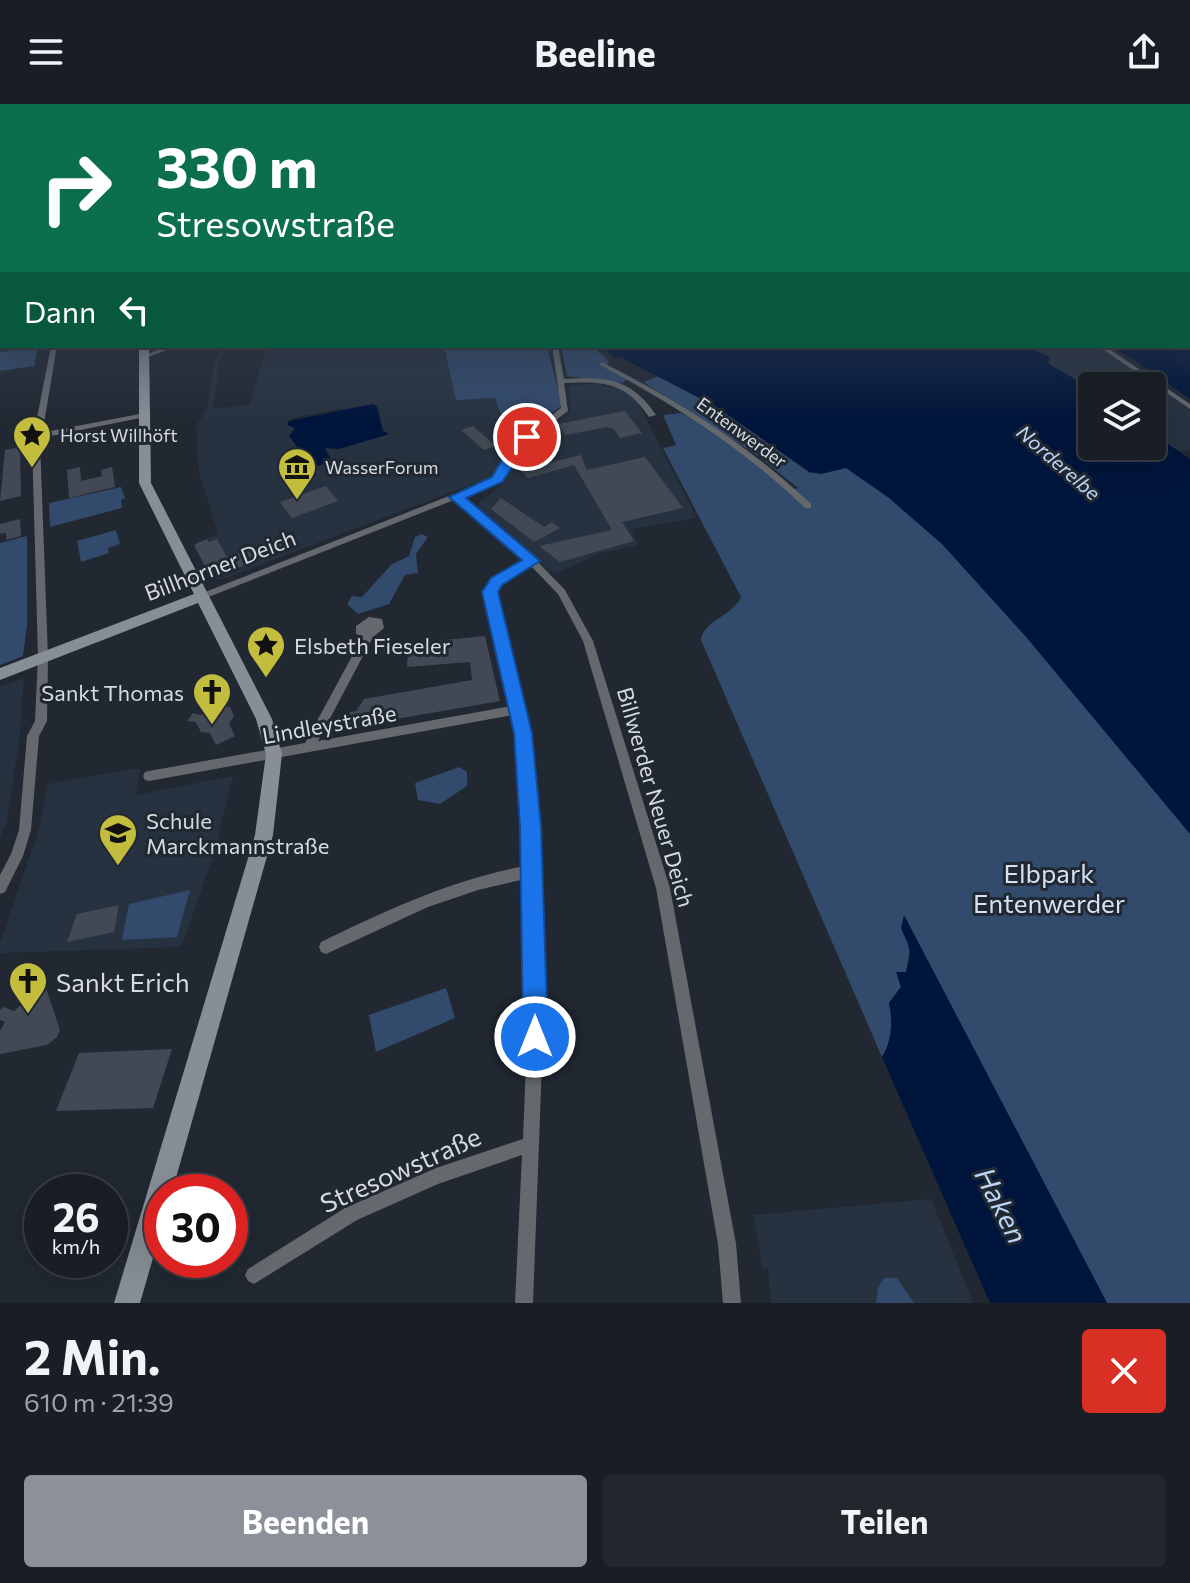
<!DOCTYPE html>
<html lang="de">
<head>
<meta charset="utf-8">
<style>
	:root { --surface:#191e26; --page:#22272e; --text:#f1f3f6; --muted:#9fa2a7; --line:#373c43; --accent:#8c9099 }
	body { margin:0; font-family:Commissioner,sans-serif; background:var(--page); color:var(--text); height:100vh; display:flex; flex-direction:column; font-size:30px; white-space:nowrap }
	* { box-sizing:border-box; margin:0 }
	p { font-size:26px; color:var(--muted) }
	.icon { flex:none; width:44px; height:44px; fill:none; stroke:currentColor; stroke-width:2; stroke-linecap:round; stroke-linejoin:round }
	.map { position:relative; height:1199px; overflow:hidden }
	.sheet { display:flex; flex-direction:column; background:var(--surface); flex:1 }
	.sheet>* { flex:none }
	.banner { position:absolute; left:0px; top:0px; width:1190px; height:244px; box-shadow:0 8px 32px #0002,0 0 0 2px var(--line); background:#0b6e4f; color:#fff; overflow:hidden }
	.buttons { position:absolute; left:1078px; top:268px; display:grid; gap:16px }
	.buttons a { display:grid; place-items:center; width:88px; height:88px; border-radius:8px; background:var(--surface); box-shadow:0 8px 32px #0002,0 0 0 2px var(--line); font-size:40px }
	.speed { position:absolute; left:24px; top:1070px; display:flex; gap:16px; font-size:40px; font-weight:700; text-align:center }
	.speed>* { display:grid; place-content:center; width:104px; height:104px; border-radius:50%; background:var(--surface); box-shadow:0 8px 32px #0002,0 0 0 2px var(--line); line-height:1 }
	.speed small { font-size:20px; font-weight:400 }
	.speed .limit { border:12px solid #d22; background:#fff; color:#111 }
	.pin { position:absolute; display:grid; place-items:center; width:68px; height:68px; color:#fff; margin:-34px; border:4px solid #fff; border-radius:50%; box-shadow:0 2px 8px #0007 }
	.me { position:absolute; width:88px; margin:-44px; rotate:0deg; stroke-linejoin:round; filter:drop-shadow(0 0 6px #0008) }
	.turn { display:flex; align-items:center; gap:28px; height:168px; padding:0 24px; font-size:36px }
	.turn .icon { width:104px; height:104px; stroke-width:2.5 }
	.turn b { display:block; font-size:56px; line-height:68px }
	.then { display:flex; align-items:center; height:76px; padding:0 24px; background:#0003; gap:16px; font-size:30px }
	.round { display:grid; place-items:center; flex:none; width:84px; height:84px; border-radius:8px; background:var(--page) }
	.overview { display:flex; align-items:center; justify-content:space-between; height:136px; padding:0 24px }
	h1 { font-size:48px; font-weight:700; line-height:60px }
	.cta { display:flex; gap:16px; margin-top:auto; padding:16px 24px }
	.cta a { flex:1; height:92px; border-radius:8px; background:var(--accent); color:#fff; font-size:32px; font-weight:700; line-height:92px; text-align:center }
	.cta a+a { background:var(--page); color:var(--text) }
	header { display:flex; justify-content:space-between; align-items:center; height:104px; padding:0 24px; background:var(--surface); font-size:36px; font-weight:700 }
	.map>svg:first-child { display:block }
	.built { fill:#273241; fill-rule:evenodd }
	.green { fill:#324a6b }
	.water { fill:#00153b }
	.building { fill:#424954 }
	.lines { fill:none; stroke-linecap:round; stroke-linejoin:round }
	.street { fill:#65696e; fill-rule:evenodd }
	.secondary { fill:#888e96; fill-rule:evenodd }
	.route { fill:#1a73e8; stroke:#114b97; stroke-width:2 }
	.labels { text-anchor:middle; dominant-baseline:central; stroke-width:6; stroke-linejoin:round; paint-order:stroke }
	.far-street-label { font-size:18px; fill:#d6dbe2; stroke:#212832 }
	.far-poi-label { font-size:18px; fill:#d6dbe2; stroke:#212832; text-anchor:start }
	.far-water-label { font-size:20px; font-style:italic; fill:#bdd5f6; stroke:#212832 }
	.street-label { font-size:22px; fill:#d6dbe2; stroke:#212832 }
	.poi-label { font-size:22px; fill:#d6dbe2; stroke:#212832; text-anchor:start }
	.near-park-label { font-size:26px; fill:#d6e2f3; stroke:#212832 }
	.near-poi-label { font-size:26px; fill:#d6dbe2; stroke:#212832; text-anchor:start }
	.near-street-label { font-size:26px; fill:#d6dbe2; stroke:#212832 }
	.near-water-label { font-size:28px; font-style:italic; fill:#bdd5f6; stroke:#212832 }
</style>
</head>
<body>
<header><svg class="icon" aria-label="menu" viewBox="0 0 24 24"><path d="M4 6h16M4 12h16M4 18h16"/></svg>Beeline<svg class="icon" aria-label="share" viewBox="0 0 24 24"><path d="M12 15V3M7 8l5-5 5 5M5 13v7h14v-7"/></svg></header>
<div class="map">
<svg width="1190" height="1199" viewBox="0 0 1190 1199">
	<rect width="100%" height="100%" fill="#212832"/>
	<path class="built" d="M222 242H226L219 259 213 305 250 300 266 242H444L456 295 495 294 502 314 520 323 496 371 223 475H210L193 440 218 430 199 368 196 322 207 305 214 260ZM337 305H345L389 330 339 345 325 344 332 355 329 359 303 364 296 357 300 346 290 332 295 323 288 319 293 314Z
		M1027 242H1098L1190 306V346L1177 348 1152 329V282L1092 285 1049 260 1051 253Z
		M598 280 622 286 638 299 697 414 631 425 638 441 604 448 554 470 480 408 478 399 501 382 530 340 570 307 569 281Z
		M24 574 19 638 7 715 0 734V583Z
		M140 664 136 691 233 672 214 750 181 843 0 849V840L40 722 48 680Z
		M931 1095 973 1199H771L768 1165H763L753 1111Z"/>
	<path class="green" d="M0 175V248L38 243 34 262 0 267Z
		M444 242H547L562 301 535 323H520L502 314 495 294 456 296Z
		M561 242H593L609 257 607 261 627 275 623 279 567 272Z
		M659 272 715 302 810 369 845 359 931 425 1190 717V1199H1107L904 812 903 830 911 839 906 868H897L901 883 889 899C893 916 892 938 882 953L701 536C704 516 733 512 741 493L663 344 676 341 663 311 681 309 726 335 791 386 798 384 758 352 643 278Z
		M121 383 125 394 121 396 122 404 50 423 49 399Z
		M116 426 120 440 108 444 109 449 81 458 77 437Z
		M422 430 428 433 416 450 418 469 405 471 389 500 358 510 347 500 352 492 362 493 392 460 409 452 415 433Z
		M27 432V521L23 552 0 561V439Z
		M459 663 467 668V682L440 700 418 696 415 679Z
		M190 786 177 833 122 836 129 800Z
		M446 884 455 914 376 948 369 911Z
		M884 1174H897L914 1199H876L878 1184Z"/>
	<path class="water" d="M1188 192 1190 193V295L1113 242H1188Z
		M601 242H1027L1051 254 1048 256 1049 260 1092 285V342H1152V329L1190 355V730L1027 534 942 440 889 394 846 364 821 370 810 368 715 302 620 253 615 254Z
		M372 300 377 302 383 327 389 330 339 345 325 344 331 357 315 363H299L296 356 301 348 289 332 295 324 287 321 289 317Z
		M904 811 1107 1199H990L882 953C892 938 893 916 889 899L901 883 896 868H906C913 845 909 843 901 824Z"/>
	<path class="building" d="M625 307 642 329 620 334 614 325 607 323 565 331 558 320Z
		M473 322 496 342 484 346 461 326Z
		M20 343 21 392 0 397 5 346Z
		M581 351 587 366 645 353 683 404 622 418 634 437 560 458 539 442 612 426 574 361 528 374 520 366Z
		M80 363 81 377 102 372 101 366 112 363 115 383 69 394 67 366Z
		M326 382 338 397 292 414 280 398Z
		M501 394 544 423 552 418 560 424 534 438 491 405Z
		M20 415 21 432 6 436V429L0 430V420Z
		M277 434 285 446 212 474 194 441 207 435 209 438 217 435 227 453Z
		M485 532 500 597 350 623V608L356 607 364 595 472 576 470 558 407 563 408 546 415 545 416 539Z
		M221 601 230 603 234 612 229 620 235 632 216 641 210 629 201 628 196 618 187 617 193 609 201 611Z
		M119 801 114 828 67 838 77 810Z
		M45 881 60 926 57 933 47 941 0 950V927L5 918 0 916V906L4 903 14 907Z
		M172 945 153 1004 56 1007 79 949Z"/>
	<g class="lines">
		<path class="street" d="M51 242H57L44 319 40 324 45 328 145 309 149 311 145 313 46 333 40 338 48 553 47 617 39 632 31 726 23 752 5 788 0 790V771L11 750 19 726 27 632 35 617 38 553 32 337 39 331 32 324 36 319Z
			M167 242H176L146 254 141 253Z
			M552 242H558L564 275C606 273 630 273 656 311L649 313C626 278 603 277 564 279L568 307 525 340 498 379 461 393 535 455 565 486 593 537 670 784 736 1140 741 1199H723L718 1140 656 784 583 537 558 490 531 462 499 480 495 488 529 629 536 723 543 933 533 1199H515L522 1051 438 1080 357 1116 254 1180 248 1177 245 1171 248 1165 345 1104 436 1064 523 1035 527 933 525 775 478 786 428 803 326 850 321 848 319 843 321 838C386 806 452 776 524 762 524 714 524 657 513 611L149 677 145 676 143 672 145 668 149 667 305 639 363 532 356 530V522L369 513 382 515 384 524 373 533 318 637 511 602 485 488 493 476 526 457 454 396 206 494H200L198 492 200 490 492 375 519 336 561 304Z
			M1098 242H1105L1190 300V305Z
			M600 259H604C680 298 749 341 811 400V404H805C744 345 675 301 600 261Z"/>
		<path class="secondary" d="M1188 177 1190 178V184L1188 183Z
			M139 242H149L151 379 272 615 282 650 273 731 172 1088H162V1123L140 1199H114L255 731 266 650 256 615 198 499 0 576V564L194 490 139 379Z"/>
	</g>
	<linearGradient id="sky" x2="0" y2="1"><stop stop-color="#12161c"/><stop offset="0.47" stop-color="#3d485a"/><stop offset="1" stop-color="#3d485a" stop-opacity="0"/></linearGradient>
	<rect width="1190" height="317" fill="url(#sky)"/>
	<path class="route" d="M527 329 534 333 502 378 466 394 540 457 502 481 498 488 532 629 541 723 548 933 544 942 535 945 526 942 523 933 520 723 514 629 482 488 491 474 522 456 449 393 492 373 509 344Z"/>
	<defs>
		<g id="sight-pin" transform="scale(2)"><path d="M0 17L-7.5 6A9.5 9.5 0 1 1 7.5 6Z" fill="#c3bd3e" stroke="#212832"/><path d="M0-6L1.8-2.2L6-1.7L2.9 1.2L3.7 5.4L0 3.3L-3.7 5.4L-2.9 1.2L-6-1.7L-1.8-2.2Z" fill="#111"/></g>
		<g id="museum-pin" transform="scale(2)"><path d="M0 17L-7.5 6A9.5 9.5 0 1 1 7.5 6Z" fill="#c3bd3e" stroke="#212832"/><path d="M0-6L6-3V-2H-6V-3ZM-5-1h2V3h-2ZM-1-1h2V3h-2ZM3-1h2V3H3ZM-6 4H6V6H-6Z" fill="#111"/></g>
		<g id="church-pin" transform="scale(2)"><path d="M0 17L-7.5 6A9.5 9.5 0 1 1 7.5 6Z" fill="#c3bd3e" stroke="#212832"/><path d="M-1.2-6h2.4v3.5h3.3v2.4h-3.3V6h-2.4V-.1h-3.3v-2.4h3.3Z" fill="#111"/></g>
		<g id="school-pin" transform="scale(2)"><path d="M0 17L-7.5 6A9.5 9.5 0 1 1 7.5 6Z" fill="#c3bd3e" stroke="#212832"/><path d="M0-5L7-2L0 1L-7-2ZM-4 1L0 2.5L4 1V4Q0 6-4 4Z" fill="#111"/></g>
	</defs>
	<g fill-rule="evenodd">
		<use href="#sight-pin" x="32" y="331"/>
		<use href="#museum-pin" x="297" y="363"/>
		<use href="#sight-pin" x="266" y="541"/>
		<use href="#church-pin" x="212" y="588"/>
		<use href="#school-pin" x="118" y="729"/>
		<use href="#church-pin" x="28" y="877"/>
	</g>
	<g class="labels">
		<g class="far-street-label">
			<text transform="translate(742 328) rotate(36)">Entenwerder</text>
		</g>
		<g class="far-poi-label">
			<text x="60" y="331">Horst Willhöft</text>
			<text x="325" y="363">WasserForum</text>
		</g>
		<g class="far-water-label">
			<text transform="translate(1059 358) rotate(41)">Norderelbe</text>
		</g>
		<g class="street-label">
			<text transform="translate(220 461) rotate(-21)">Billhorner Deich</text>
			<text transform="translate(329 620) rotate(-10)">Lindleystraße</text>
			<text transform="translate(656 693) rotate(74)">Billwerder Neuer Deich</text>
		</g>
		<g class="poi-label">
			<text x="294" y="541">Elsbeth Fieseler</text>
			<text x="184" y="588" text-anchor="end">Sankt Thomas</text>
			<text x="146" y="716">Schule<tspan x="146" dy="25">Marckmannstraße</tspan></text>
		</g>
		<g class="near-park-label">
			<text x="1049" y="768">Elbpark<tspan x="1049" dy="30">Entenwerder</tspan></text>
		</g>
		<g class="near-poi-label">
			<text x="56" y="877">Sankt Erich</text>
		</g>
		<g class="near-street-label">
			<text transform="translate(400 1065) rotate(-24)">Stresowstraße</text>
		</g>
		<g class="near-water-label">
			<text transform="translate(1002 1101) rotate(63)">Haken</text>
		</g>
	</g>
</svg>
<div class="buttons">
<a><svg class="icon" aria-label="layers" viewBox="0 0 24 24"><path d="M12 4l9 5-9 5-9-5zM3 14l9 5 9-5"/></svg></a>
</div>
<div class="speed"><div>26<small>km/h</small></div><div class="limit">30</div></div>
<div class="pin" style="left:527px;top:333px;background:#d93025"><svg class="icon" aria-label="arrive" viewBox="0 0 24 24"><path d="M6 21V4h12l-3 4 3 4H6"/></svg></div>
<svg class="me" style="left:535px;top:933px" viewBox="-20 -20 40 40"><circle r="17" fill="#1a73e8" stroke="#fff" stroke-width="3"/><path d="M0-11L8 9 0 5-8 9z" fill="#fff"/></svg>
<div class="banner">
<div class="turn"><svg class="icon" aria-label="right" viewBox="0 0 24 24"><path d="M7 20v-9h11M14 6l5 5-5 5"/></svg><div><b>330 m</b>Stresowstraße</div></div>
<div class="then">Dann<svg class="icon" aria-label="left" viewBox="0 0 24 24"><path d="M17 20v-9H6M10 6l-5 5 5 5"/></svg></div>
</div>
</div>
<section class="sheet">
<div class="overview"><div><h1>2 Min.</h1><p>610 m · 21:39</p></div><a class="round" style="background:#d93025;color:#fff"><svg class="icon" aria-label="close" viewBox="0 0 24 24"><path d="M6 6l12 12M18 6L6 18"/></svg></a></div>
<div class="cta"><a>Beenden</a><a>Teilen</a></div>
</section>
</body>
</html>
